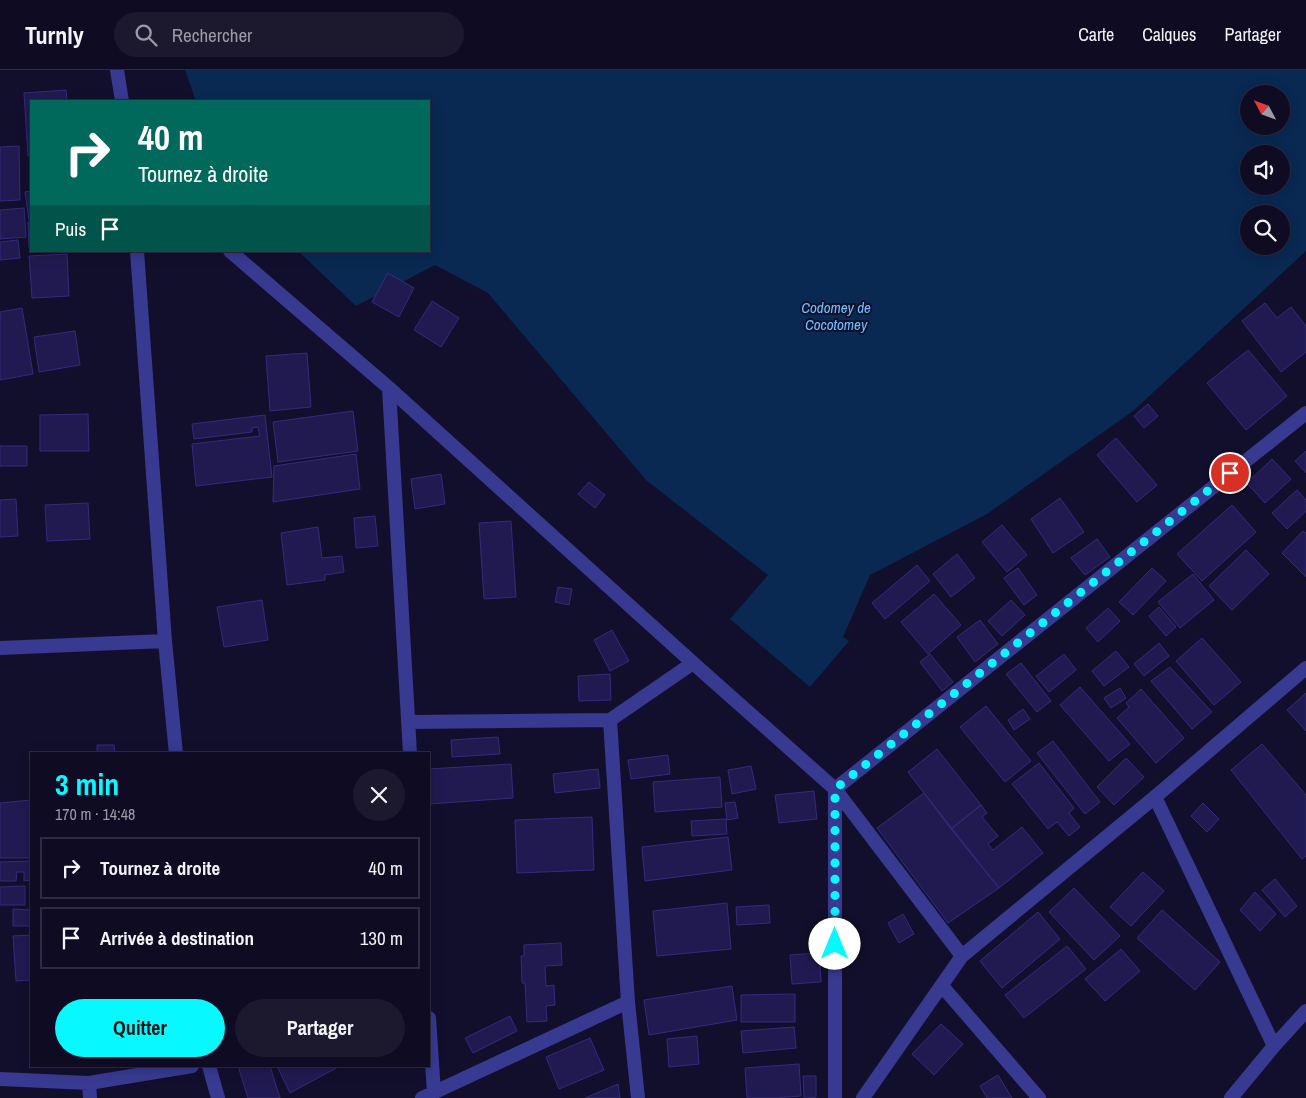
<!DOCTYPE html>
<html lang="fr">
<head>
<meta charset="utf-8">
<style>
	:root { --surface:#0e0b22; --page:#1c192f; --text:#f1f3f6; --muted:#9b9ba5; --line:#2e2b40; --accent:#07f9ff }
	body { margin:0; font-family:"Archivo Narrow",sans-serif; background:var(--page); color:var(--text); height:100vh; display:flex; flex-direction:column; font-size:19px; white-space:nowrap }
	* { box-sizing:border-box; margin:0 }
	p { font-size:16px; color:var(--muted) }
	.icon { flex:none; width:28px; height:28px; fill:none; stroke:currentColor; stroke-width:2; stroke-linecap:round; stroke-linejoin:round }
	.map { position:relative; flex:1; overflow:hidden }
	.side { position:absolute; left:30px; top:682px; width:400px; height:315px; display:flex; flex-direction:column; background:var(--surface); border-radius:0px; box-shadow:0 2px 12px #0003,0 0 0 1px var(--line) }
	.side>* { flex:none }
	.banner { position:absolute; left:30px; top:30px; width:400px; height:152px; border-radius:0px; box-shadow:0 2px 12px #0003,0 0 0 1px var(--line); background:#00695c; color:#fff; overflow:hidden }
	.needle { width:32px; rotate:311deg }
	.controls { position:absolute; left:1240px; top:15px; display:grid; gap:10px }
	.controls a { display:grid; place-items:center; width:50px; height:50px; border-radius:50%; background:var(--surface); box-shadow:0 2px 12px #0003,0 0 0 1px var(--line); font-size:25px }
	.pin { position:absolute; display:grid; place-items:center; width:42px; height:42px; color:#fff; margin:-21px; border:2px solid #fff; border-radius:50%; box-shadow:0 1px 5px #0007 }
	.me { position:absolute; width:55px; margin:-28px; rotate:0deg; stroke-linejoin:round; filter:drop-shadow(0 0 4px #0008) }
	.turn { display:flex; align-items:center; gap:18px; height:105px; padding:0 25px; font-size:22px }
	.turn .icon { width:65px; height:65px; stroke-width:2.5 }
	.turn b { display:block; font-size:35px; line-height:42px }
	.then { display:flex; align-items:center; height:48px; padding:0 25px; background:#0003; gap:10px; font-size:19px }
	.round { display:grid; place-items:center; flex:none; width:52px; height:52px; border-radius:26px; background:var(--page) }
	.overview { display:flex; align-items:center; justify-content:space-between; height:85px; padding:0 25px }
	h1 { font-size:30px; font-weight:800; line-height:38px; color:var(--accent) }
	.button { display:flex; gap:10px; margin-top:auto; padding:10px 25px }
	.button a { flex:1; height:58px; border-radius:30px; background:var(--accent); color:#111; font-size:20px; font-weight:800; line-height:58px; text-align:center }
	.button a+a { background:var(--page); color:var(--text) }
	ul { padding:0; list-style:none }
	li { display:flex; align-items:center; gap:15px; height:62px; margin:0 10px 8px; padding:0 15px; border:2px solid var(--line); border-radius:0px }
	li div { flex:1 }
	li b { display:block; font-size:19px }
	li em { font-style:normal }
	header { display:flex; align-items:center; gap:30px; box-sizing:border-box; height:70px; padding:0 25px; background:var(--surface); border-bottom:1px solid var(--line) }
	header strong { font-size:24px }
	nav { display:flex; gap:28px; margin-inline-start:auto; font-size:18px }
	.search { width:350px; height:45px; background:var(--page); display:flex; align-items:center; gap:12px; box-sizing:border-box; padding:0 18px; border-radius:28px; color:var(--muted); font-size:19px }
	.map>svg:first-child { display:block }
	.water { fill:#092953; fill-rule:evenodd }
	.building { fill:#211a50; stroke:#342a7e }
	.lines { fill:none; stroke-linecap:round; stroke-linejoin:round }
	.minor { stroke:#373a90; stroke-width:14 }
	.route { stroke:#07f9ff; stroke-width:9; stroke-dasharray:0 16.2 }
	.labels { text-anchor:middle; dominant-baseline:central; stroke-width:4; stroke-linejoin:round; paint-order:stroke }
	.water-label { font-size:15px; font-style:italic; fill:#69c5ff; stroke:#120f2d }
</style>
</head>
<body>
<header>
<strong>Turnly</strong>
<div class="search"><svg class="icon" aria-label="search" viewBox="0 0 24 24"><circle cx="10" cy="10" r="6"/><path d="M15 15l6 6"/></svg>Rechercher</div>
<nav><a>Carte</a><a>Calques</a><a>Partager</a></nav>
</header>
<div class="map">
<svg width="1306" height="1028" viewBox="0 0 1306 1028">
	<rect width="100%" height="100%" fill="#120f2d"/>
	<path class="water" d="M185 0H1306V181L1133 341 987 444 870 505 843 567 849 571 810 617 730 549 768 505 646 410 488 223 435 195 356 236 298 181H429V31H196ZM1249 24H1281V56H1249ZM1249 84H1281V116H1249ZM1249 144H1281V176H1249Z"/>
	<path class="building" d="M66 20 67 31H31V86H28L24 23Z
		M19 76 20 130 0 131V77Z
		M31 121V149L29 150 25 122Z
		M24 138 26 167 0 169V140Z
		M28 152H31V178H29Z
		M18 170 20 188 0 190V172Z
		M67 184 69 226 32 228 29 186Z
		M388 203 414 218 399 247 372 232Z
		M432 231 459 248 441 277 414 260Z
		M1265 233 1277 248 1291 237 1306 256V282L1281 302 1242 251Z
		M22 238 33 304 0 310V242Z
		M75 261 80 295 39 302 34 267Z
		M1248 280 1287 326 1246 360 1207 313Z
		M307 283 311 337 270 341 266 286Z
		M1148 334 1158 346 1144 358 1134 346Z
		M353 341 358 381 278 392 273 352Z
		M88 344 89 381H40V345Z
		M265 345 272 407 196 416 192 374 260 366 258 357 252 358V362L194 369 192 354Z
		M1116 368 1157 415 1137 432 1097 385Z
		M0 376H27V396H0Z
		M1306 381V403L1295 391Z
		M356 384 360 419 273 432 274 396Z
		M1272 389 1291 409 1265 433 1247 413Z
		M441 404 445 434 415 439 411 409Z
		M589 412 605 425 595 438 578 424Z
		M1297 420 1306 430V441L1287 459 1272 443Z
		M1060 428 1084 462 1053 483 1031 449Z
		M16 429 18 466 0 467V430Z
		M88 433 90 469 47 471 45 435Z
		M1232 435 1256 462 1202 511 1177 484Z
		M375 446 378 476 356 478 354 448Z
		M511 451 516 527 484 529 479 453Z
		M1002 455 1027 485 1007 502 982 472Z
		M318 457 322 488 342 486 344 502 325 505V510L287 515 281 463Z
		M1303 461 1306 463V507L1282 483Z
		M1097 469 1110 487 1085 505 1071 488Z
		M1246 480 1269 504 1232 540 1209 516Z
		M957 484 975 508 951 527 933 504Z
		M917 495 930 511 885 549 872 533Z
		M1018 498 1037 525 1024 535 1004 508Z
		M1152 498 1166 511 1133 545 1119 532Z
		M1193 504 1214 530 1180 558 1158 532Z
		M558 517 572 519 569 535 555 532Z
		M934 524 961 555 928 584 901 552Z
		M262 530 268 570 224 577 217 537Z
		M1011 530 1025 545 1002 566 988 551Z
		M1159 537 1176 557 1166 566 1149 546Z
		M1108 538 1120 551 1098 572 1086 558Z
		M980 550 998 574 975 592 957 567Z
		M612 560 629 591 610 601 594 570Z
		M1202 568 1241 612 1214 635 1176 591Z
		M1159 573 1169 586 1144 606 1134 594Z
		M1116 581 1129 597 1104 616 1092 601Z
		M930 584 953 612 942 621 920 592Z
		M1064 584 1076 600 1049 622 1036 606Z
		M1021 593 1051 631 1037 642 1006 604Z
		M1170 597 1212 642 1192 659 1151 611Z
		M610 604 611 630 579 631 578 606Z
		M1080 617 1130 674 1109 691 1060 635Z
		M1120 618 1126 628 1111 638 1104 628Z
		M1141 619 1184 668 1156 693 1117 648 1129 637 1126 633Z
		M1306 623V661L1287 640Z
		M986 636 1031 691 1005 712 960 657Z
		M1023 639 1030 649 1014 660 1008 650Z
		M498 667 500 684 452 687 451 670Z
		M1053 671 1100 732 1085 744 1037 683Z
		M1262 674 1306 725V786L1302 789 1231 700Z
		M97 675H114L115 684H97Z
		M937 679 981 735 951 759 908 702Z
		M668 685 670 704 631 709 628 690Z
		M1126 688 1144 707 1114 735 1097 717Z
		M1039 693 1074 738 1069 743 1080 757 1069 766 1057 752 1048 759 1012 714Z
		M511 694 513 728 429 734V699Z
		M751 696 756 719 732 724 728 700Z
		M598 699 600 718 555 723 553 704Z
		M720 707 722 737 655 742 653 712Z
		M814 721 817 749 779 753 775 725Z
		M924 723 999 818 948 853 877 758Z
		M31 730V788H0V733Z
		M735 732 738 748 727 750 725 733Z
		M1203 733 1219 749 1207 762 1191 746Z
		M981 735 987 743 982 747 998 766 988 774 993 780 1022 757 1043 783 999 818 951 759Z
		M592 747 594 800 517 803 515 750Z
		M726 749 727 764 692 766 691 751Z
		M728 767 732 800 645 811 642 777Z
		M31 791V810L24 811V802H17L16 811H0V792Z
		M1143 802 1164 821 1131 856 1110 837Z
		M1275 809 1297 836 1285 847 1262 820Z
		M25 816V835H0V817Z
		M1074 818 1120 866 1094 890 1049 842Z
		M1255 822 1276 844 1260 861 1240 840Z
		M727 833 731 879 657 886 653 841Z
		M769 835 770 853 737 855 736 837Z
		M13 839 31 840V856H13Z
		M1162 840 1220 892 1195 920 1137 868Z
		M1038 842 1060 869 1002 918 980 891Z
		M903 844 914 864 899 873 888 853Z
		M31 865V910L16 911 13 866Z
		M561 873 562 895 545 896 546 916 554 915 555 935 546 936 547 951 527 952 525 913H522L521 886H524V875Z
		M1067 876 1086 899 1024 948 1005 925Z
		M1121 879 1140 901 1105 931 1085 909Z
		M819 883 821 912 792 914 790 885Z
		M732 916 737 950 649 965 644 930Z
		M795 924V952H741V925Z
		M510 946 517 961 473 983 465 968Z
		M941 954 963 974 934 1005 912 984Z
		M794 957 796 978 743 983 741 961Z
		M697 966 699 994 669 997 667 969Z
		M590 968 604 1000 559 1019 546 987Z
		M799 994 801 1026 775 1028H747L745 998Z
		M238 996H270L280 1028H248Z
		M277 996H340L290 1023Z
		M998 1005 1012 1028H987L980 1016Z
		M803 1006H816V1027L804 1028Z
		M618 1014 620 1028H585Z"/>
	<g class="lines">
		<path class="minor" d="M117 0 122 31
			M137 181 165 571 176 684
			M230 181 389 318 693 593 835 719 962 886
			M389 318 410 684
			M0 578 165 571
			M610 650 628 932 638 1028
			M408 652 610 650 693 593
			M835 719 1306 343
			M1155 727 1274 976
			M942 916 1039 1028
			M429 948 434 1023
			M209 996 218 1028
			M0 1009 89 1013 192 996
			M89 1013 90 1028
			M422 1028 628 932
			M835 1028V719
			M863 1028 962 886 1155 727 1306 598
			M1231 1028 1274 976 1306 941"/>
	</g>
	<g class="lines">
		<path class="route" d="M835 874V719L1230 403"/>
	</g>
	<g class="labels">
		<g class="water-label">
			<text x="836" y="237">Codomey de<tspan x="836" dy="17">Cocotomey</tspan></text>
		</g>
	</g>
</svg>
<div class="controls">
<a><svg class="needle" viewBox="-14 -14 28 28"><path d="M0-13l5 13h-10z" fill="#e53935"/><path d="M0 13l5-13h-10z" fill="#9b9ba5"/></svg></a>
<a><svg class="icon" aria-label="sound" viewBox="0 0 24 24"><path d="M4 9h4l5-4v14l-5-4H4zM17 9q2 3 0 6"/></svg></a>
<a><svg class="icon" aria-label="search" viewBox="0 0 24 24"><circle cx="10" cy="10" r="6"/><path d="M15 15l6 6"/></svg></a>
</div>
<div class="pin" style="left:1230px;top:403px;background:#d93025"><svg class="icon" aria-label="arrive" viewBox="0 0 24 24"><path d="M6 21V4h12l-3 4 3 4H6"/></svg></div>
<svg class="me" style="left:835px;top:874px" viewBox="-20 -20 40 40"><circle r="19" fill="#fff"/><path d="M0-13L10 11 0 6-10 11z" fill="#07f9ff"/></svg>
<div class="banner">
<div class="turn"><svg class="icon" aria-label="right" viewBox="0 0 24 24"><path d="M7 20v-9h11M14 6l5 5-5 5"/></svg><div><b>40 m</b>Tournez à droite</div></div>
<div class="then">Puis<svg class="icon" aria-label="arrive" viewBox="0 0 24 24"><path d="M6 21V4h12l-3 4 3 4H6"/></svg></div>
</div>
<section class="side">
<div class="overview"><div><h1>3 min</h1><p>170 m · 14:48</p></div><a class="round"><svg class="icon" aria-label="close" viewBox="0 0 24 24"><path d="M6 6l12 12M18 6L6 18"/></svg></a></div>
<ul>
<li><svg class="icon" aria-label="right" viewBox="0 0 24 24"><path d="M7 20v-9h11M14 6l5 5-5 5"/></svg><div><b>Tournez à droite</b></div><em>40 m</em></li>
<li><svg class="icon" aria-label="arrive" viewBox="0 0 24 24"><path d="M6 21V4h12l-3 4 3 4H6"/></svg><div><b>Arrivée à destination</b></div><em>130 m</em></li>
</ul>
<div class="button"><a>Quitter</a><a>Partager</a></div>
</section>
</div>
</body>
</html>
